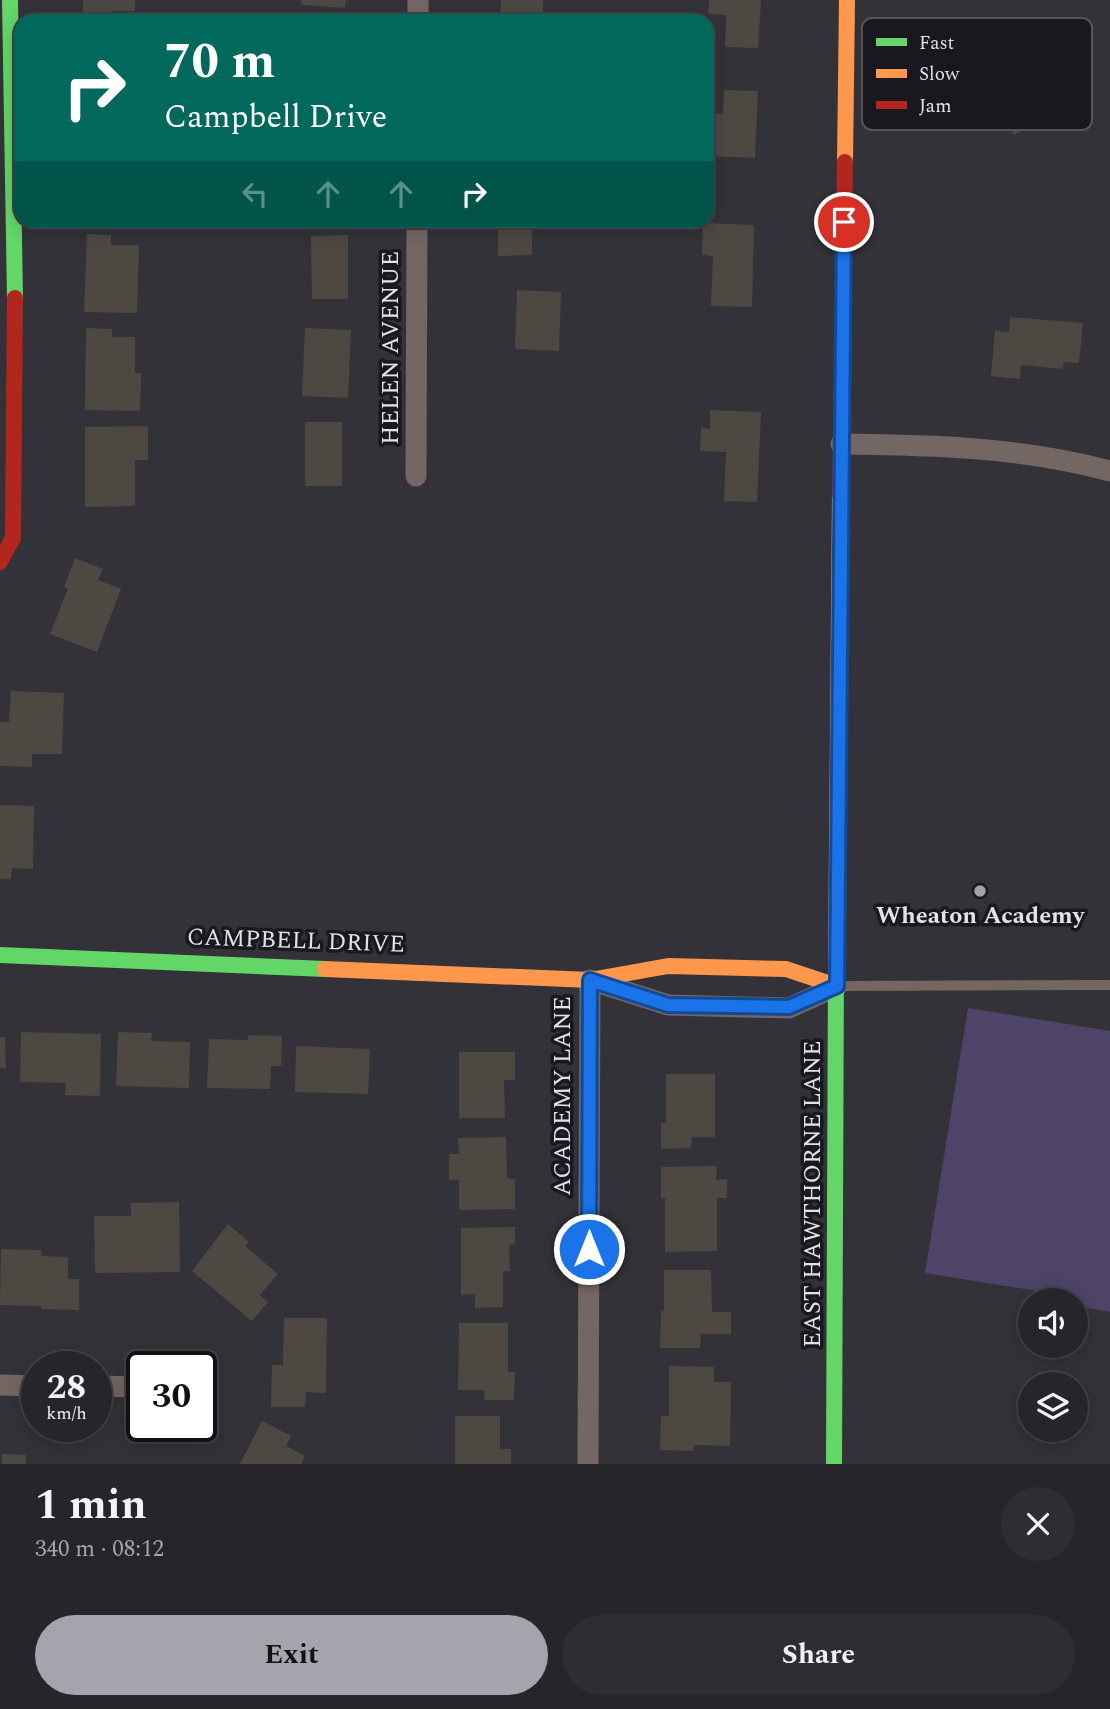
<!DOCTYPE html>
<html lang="en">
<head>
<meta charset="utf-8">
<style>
	:root { --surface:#26262a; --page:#2e2e32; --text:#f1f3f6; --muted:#a4a5a8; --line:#424347; --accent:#a5a3ab }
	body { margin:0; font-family:Spectral,serif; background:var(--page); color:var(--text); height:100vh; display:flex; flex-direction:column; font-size:26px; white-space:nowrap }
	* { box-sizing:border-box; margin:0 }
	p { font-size:23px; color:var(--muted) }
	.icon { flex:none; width:38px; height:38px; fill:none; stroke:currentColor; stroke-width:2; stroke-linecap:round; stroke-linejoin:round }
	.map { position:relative; height:1464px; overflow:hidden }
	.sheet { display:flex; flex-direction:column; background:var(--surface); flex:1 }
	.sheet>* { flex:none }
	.guide { position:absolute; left:14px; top:14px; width:700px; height:214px; border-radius:21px; box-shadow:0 4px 18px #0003,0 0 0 2px var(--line); background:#00695c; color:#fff; overflow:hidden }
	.controls { position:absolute; left:1018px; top:1288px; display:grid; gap:14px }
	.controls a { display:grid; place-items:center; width:70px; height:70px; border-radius:50%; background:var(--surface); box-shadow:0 4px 18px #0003,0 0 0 2px var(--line); font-size:35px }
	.speed { position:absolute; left:21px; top:1351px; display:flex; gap:14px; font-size:35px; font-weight:700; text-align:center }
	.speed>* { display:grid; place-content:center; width:91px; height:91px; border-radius:50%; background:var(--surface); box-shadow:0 4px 18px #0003,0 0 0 2px var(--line); line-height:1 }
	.speed small { font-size:18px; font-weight:400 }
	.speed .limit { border:4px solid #111; border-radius:10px; background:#fff; color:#111 }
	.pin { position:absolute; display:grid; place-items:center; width:60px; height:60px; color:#fff; margin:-30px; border:4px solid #fff; border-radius:50%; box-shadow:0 2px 7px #0007 }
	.me { position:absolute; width:77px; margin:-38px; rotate:0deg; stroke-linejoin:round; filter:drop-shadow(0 0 5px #0008) }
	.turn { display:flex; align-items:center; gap:24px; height:147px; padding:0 35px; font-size:32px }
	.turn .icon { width:91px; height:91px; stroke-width:2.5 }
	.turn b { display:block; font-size:49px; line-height:60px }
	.lanes { display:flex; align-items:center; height:66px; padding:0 35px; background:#0003; justify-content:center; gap:35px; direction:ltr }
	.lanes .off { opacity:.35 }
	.round { display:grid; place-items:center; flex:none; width:74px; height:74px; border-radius:37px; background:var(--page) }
	.head { display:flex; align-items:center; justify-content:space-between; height:119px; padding:0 35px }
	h1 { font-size:42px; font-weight:700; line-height:52px }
	.cta { display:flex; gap:14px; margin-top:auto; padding:14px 35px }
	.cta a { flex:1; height:80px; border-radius:42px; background:var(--accent); color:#111; font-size:28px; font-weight:700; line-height:80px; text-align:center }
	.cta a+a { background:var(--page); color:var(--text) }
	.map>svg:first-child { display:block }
	.green { fill:#4d4468 }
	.building { fill:#4e4843 }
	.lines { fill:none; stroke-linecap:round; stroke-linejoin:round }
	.lane { stroke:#746663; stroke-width:10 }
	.street { stroke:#746663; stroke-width:21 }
	.fast { stroke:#63d668; stroke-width:16 }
	.slow { stroke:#ff974d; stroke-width:16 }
	.jam { stroke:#b3261e; stroke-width:16 }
	.route-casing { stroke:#114b97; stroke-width:18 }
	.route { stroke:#1a73e8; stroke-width:12 }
	.poi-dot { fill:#a5a3ab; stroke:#19181e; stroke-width:2.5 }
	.labels { text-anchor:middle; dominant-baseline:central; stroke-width:7; stroke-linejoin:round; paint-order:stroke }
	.street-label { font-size:24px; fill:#e2e0e9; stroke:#19181e }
	.poi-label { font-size:24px; font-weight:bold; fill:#e2e0e9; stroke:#19181e }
	.key { fill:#19181e; stroke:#55545b; stroke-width:2 }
	.key-label { font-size:19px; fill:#e2e0e9 }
</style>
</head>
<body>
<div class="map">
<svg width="1110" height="1464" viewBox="0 0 1110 1464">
	<rect width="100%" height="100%" fill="#333238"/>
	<path class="green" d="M968 1008 1110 1031V1312L1076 1306V1300H1049L1050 1293 925 1273Z"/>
	<path class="building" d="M83 0H135V11H112V21H83Z
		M301 0H346L345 8 301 5Z
		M501 0H543V21H500Z
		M709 0H761L758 48 725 47 726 15 708 14Z
		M1031 49 1063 108 1014 135 982 77Z
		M724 90 758 91 755 158 707 156 708 113 723 114Z
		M498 220H532V255L498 256Z
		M703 223 754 225 752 307 711 306 713 256 702 255Z
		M87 234 111 235V245H139L137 313 84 312Z
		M348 235V299H312L311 236Z
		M517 290 561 292 559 351 515 349Z
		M1010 317 1083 323 1079 363 1064 362 1063 369 1021 365 1020 379 991 376 995 331 1009 332Z
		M86 328 112 329V337H135V373H141L140 411 85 410Z
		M305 328 351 330 348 398 302 396Z
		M710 410 761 412 757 502 724 501 726 452 700 451 701 428 710 429Z
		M305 422H342V486H305Z
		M148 426V460H135V506L85 507V427Z
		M75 558 103 569 98 580 121 589 97 652 50 634 68 588 64 587Z
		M11 691 64 693 62 754H32V767L0 766V722H9Z
		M0 805 34 806 33 869 12 868 11 879H0Z
		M21 1032 101 1034 100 1096 65 1095 66 1083 20 1082Z
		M118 1032 152 1033 151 1041 190 1042 189 1088 116 1086Z
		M248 1035 282 1036 281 1066H271L270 1089 207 1088 209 1039 248 1040Z
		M0 1037H5L6 1068H0Z
		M296 1046 370 1049 368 1094 295 1092Z
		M459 1052H515V1080H504L505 1118H459Z
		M666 1074H715V1137H692L691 1148 661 1149V1123H666Z
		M506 1137 507 1178 515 1179V1209L459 1210V1180H449V1154H459L458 1138Z
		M717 1166 716 1180 727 1179V1198H717V1251L665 1252V1198H661V1167Z
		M179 1202 180 1272 95 1273 94 1216H131V1203Z
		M228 1224 249 1242 245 1246 278 1274 260 1295 268 1302 252 1321 192 1271Z
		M515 1227V1244L509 1245 510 1271H503V1307L475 1308V1294L461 1295V1228Z
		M1 1249 41 1250V1256L68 1257V1279H79V1310L41 1309V1306L0 1305Z
		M664 1270H711L712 1312H731V1334H701L700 1348H660L661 1311H664Z
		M284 1318H327L326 1393 306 1392 305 1407H271L272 1365H283Z
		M459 1323H508V1372H515L514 1400H484L485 1390H458Z
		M669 1366 714 1367V1382H731L730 1446 694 1445V1451L660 1450 661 1416H669Z
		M455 1416H500V1449H511V1464H455Z
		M262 1421 291 1436 286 1446 305 1456 301 1464H240Z
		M2 1454 26 1455V1464H2Z"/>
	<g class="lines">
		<path class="lane" d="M840 986 1110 985"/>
		<path class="street" d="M418 21V0
			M841 444C933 445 1020 447 1110 471
			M416 476 417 220
			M0 1385 37 1386
			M96 1386 142 1387
			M588 1464 590 980 668 1005 789 1008 837 986"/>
		<path class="fast" d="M10 0 15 298
			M0 955 325 969
			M834 1464 836 966"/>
		<path class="slow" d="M845 162 847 0
			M836 966 840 495
			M325 969 590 980 668 966 786 969 837 986"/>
		<path class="jam" d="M840 495 845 162
			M0 562 13 538 15 298"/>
	</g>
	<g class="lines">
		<g class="route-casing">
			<path id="route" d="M589 1249 590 980 668 1005 789 1007 837 986 844 222"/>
		</g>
		<use href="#route" class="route"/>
	</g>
	<circle class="poi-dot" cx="980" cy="891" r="7"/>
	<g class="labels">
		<g class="street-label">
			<text transform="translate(391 348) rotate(-90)">HELEN AVENUE</text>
			<text transform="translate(296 941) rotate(2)">CAMPBELL DRIVE</text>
			<text transform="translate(563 1096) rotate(-90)">ACADEMY LANE</text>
			<text transform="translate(813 1194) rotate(-90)">EAST HAWTHORNE LANE</text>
		</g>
		<g class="poi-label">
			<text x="980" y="916">Wheaton Academy</text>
		</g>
	</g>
	<rect x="862" y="18" width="230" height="112" rx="10" class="key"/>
	<rect x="876" y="38" width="31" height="8" fill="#63d668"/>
	<rect x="876" y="69" width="31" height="9" fill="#ff974d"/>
	<rect x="876" y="101" width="31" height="8" fill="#b3261e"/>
	<g class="key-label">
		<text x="919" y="49">Fast</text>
		<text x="919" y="80">Slow</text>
		<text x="919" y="112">Jam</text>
	</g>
</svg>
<div class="controls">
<a><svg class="icon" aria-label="sound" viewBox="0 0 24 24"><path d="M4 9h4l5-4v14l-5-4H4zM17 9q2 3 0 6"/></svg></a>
<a><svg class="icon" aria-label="layers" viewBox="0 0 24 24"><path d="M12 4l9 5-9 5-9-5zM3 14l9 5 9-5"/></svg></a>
</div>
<div class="speed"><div>28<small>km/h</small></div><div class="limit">30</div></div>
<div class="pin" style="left:844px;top:222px;background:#d93025"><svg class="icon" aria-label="arrive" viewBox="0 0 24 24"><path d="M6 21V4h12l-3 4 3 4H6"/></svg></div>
<svg class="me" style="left:589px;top:1249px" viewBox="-20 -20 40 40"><circle r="17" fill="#1a73e8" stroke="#fff" stroke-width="3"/><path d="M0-11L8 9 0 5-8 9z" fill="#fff"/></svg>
<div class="guide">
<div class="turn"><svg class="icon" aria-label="right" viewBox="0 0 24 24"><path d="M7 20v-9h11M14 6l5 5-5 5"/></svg><div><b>70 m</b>Campbell Drive</div></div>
<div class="lanes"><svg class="icon off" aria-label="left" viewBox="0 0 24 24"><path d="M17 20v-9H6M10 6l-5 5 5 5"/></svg><svg class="icon off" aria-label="ahead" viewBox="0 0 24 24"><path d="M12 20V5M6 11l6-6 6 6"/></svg><svg class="icon off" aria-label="ahead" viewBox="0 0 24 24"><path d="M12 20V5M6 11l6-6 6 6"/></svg><svg class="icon" aria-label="right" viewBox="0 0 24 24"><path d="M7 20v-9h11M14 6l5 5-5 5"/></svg></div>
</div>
</div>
<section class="sheet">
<div class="head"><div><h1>1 min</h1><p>340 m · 08:12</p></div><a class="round"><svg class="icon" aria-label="close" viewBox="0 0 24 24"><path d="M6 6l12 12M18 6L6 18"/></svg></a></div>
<div class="cta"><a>Exit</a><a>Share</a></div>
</section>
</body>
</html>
